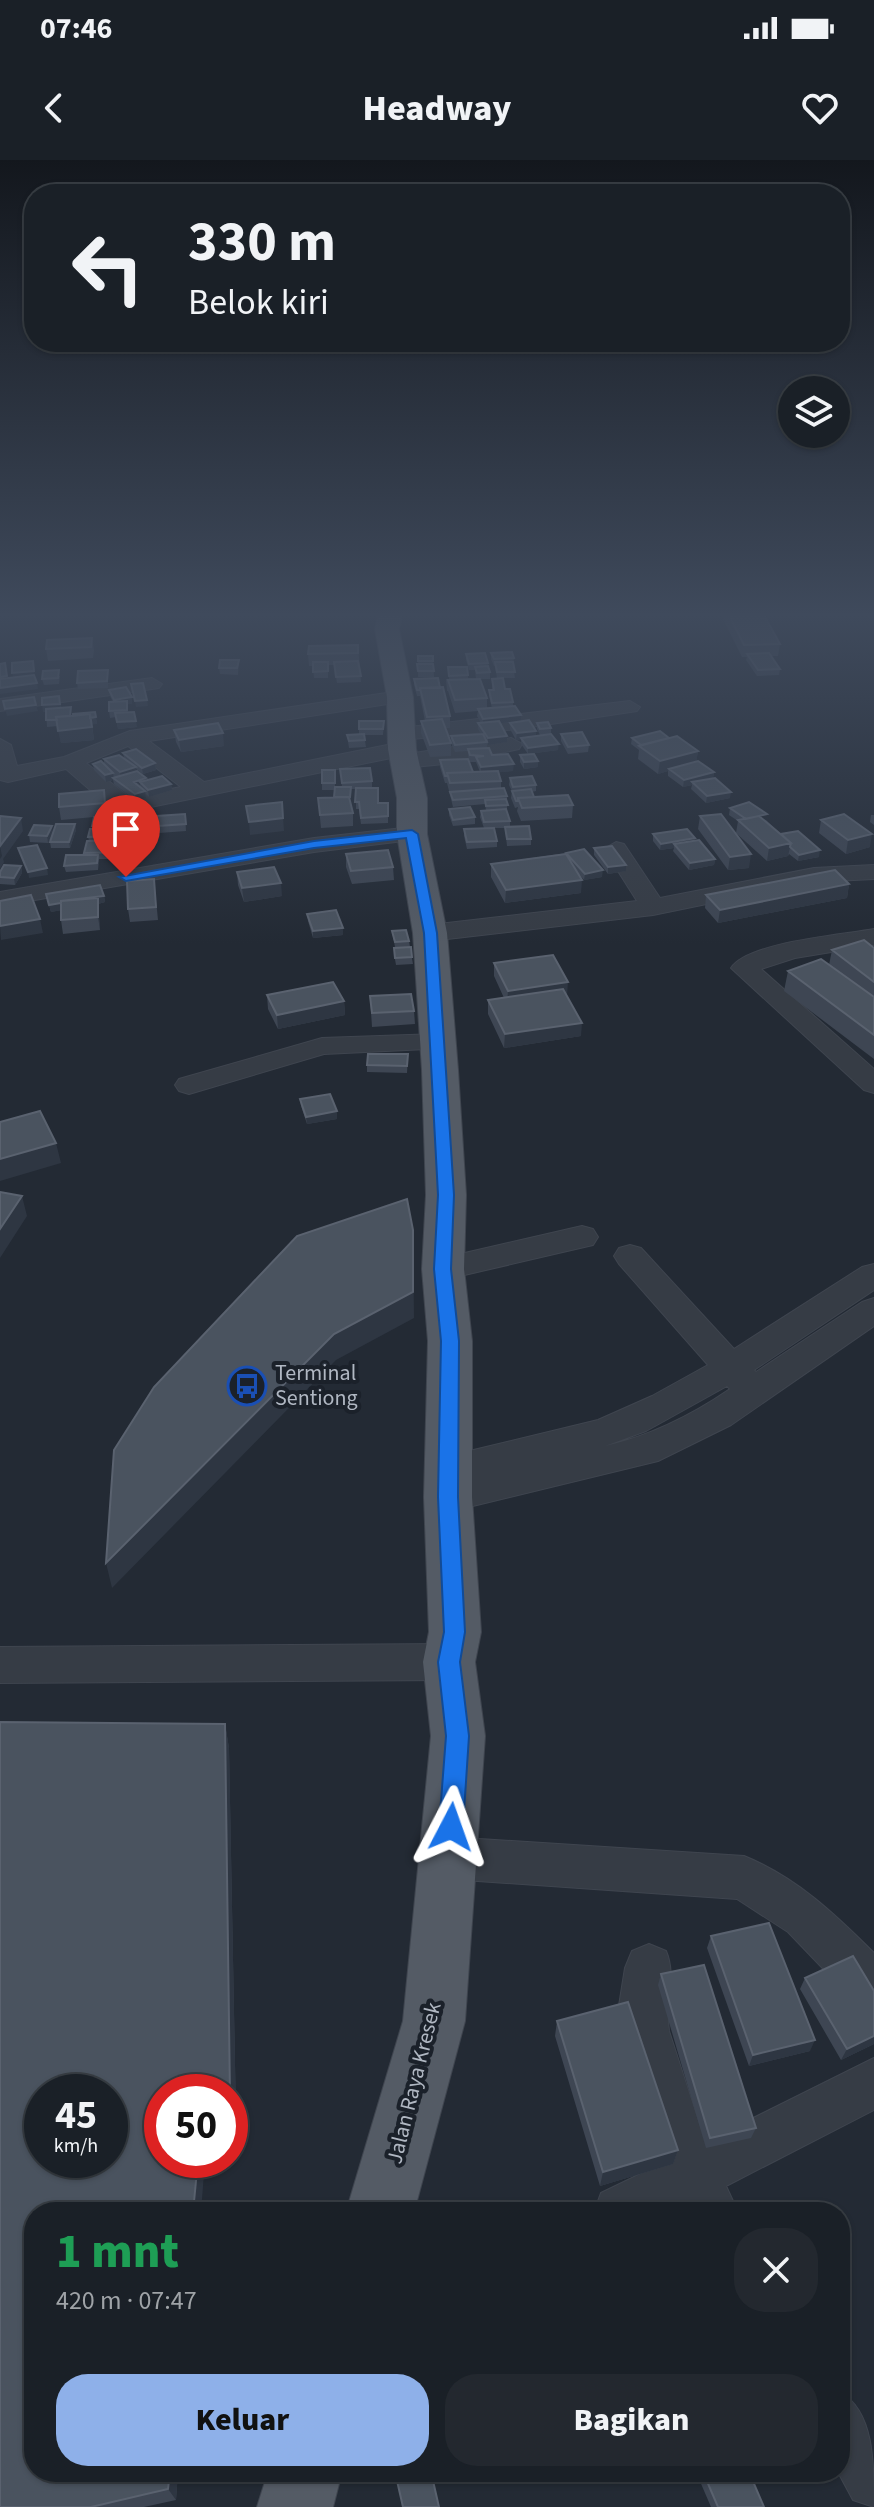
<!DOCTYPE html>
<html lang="id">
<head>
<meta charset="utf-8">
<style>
	:root { --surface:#1a2027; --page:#23282f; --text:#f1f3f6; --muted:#9fa3a7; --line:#383e44; --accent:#8eb0e9 }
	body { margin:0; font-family:"Source Sans 3",sans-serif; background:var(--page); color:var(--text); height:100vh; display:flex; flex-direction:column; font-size:30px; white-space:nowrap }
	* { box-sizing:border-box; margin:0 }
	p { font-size:26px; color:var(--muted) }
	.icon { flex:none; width:44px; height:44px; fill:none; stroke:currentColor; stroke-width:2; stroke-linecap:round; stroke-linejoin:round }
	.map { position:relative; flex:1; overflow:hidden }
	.details { position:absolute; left:24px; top:2042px; width:826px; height:280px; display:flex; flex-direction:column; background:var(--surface); border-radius:32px; box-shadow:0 2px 6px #0004,0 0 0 2px var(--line) }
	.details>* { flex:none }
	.guide { position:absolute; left:24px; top:24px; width:826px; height:168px; border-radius:32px; box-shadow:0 2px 6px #0004,0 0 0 2px var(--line); background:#1a2027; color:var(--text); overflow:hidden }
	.tools { position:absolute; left:778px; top:216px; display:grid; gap:16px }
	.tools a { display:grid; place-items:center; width:72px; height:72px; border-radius:50%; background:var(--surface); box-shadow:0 2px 6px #0004,0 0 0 2px var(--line); font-size:40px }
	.speed { position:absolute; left:24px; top:1914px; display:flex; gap:16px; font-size:40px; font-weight:700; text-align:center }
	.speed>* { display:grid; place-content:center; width:104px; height:104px; border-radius:50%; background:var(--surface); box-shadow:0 2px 6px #0004,0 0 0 2px var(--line); line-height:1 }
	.speed small { font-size:20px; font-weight:400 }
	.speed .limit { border:12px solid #d22; background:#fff; color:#111 }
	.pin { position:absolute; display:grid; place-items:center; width:68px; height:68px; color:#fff; margin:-82px -34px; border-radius:50% 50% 50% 0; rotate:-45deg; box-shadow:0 0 8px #0007 }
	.pin .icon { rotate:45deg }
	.me { position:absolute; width:88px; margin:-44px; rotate:4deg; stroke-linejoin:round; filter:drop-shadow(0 0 6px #0008) }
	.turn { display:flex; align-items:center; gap:28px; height:168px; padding:0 32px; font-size:36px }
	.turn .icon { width:104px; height:104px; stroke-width:2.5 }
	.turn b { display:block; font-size:56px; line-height:68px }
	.round { display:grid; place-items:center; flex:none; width:84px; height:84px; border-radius:32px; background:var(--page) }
	.head { display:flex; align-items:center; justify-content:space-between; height:136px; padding:0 32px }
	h1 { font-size:48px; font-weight:800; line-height:60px; color:#1e9e55 }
	.action { display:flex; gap:16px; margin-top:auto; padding:16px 32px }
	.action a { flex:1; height:92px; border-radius:32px; background:var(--accent); color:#111; font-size:32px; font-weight:800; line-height:92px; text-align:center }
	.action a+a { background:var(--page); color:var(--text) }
	.status { display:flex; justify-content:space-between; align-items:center; height:56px; padding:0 40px; background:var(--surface); direction:ltr }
	.status svg { height:22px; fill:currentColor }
	header { display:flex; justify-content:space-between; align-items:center; height:104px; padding:0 32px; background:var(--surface); font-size:36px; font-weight:800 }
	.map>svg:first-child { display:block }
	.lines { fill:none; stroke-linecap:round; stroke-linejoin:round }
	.minor-casing { stroke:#3f454f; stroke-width:2 }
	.major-casing { stroke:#3f454f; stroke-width:2 }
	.minor { fill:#363c45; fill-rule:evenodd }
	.major { fill:#545b65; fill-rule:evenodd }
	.wall { fill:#3e4653 }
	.shaded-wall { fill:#2e3642 }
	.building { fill:#4a535f; stroke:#5a626f; stroke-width:2; fill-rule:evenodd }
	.route { fill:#1a73e8; stroke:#114b97; stroke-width:2 }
	.labels { text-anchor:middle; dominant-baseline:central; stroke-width:8; stroke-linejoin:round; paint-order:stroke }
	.poi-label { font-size:22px; fill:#b0b7c2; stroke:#1b212a; text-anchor:start }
	.street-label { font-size:22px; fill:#b0b7c2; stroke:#1b212a }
</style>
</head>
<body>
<div class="status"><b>07:46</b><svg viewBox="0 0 49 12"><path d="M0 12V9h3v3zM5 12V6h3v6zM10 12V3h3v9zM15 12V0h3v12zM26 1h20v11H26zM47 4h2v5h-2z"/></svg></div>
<header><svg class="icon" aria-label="back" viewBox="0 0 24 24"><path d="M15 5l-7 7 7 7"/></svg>Headway<svg class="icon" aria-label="heart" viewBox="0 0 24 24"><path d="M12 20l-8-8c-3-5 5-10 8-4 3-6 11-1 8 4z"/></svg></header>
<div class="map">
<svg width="874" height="2347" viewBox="0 0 874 2347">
	<rect width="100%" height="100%" fill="#232a34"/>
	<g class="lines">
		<g class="minor-casing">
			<path id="minor" d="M152 518 162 524 159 528 0 551V539Z
				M400 531 407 533 410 537 407 541 149 581 204 622 402 582 413 589 408 594 511 578 522 584 519 589 454 603 404 608 396 606 393 601 396 597 141 649 157 667 145 674C137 672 79 620 66 609L8 622 0 620V579L11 585 17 606 64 597 130 571ZM128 586 181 627 129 637 86 603Z
				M630 541 640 547 637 551 518 569 401 580 390 574 401 568Z
				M412 667 424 674 420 679 314 692 0 746V732L314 678Z
				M616 682 624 684 660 738 814 708 874 705V719L814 722 653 755 430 781 417 773 430 765 637 741 604 689Z
				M874 769V785L795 798 761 809 874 909V933L864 930 731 808C748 782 842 775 874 769Z
				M438 874 448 876 452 882 448 888 324 894 189 934 179 931 175 925 179 919 322 878Z
				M582 1066 593 1069 598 1077 593 1085 443 1120 431 1117 427 1109 431 1101 443 1098Z
				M630 1085 641 1088 734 1189 862 1107 874 1104V1130L754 1210 756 1212 862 1142 874 1138V1166L731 1265 658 1301 448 1352 435 1347 429 1337 435 1327 447 1323 436 1319 431 1309 436 1299 598 1260 652 1236 708 1205 619 1104 614 1096 619 1088ZM727 1226 730 1229C692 1255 650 1276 605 1286L646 1271Z
				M449 1484 463 1489 469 1502 463 1515 449 1520 0 1523V1487Z
				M449 1677 744 1696C796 1717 835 1754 874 1793V1851L857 1844 788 1772 737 1739 449 1719 433 1713 427 1698 433 1683Z
				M649 1784 666 1791C677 1817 665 1843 669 1871L705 1982 874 1898V1950L726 2026 738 2052H682L681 2049 675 2052H594L601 2033 661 2004 618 1852 625 1808 632 1791Z
				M840 2232C874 2251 874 2303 874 2347L853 2340 838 2312Z"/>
		</g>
		<g class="major-casing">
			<path id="major" d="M378 455H402L399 469 413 537 416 589 427 638V674L447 773 458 910 466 1035 464 1109 472 1181V1337L481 1472 475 1502 485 1576 465 1861 414 2052H346L403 1861 431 1576 423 1502 429 1472 424 1337 428 1181 422 1109 426 1035 422 910 413 773 397 674V638L388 589 387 537 375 469Z
				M268 2312H342L333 2347H257Z"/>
		</g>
		<use href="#minor" class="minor"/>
		<use href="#major" class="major"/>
	</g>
	<path class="wall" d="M723 455H764L780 484 778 496H771L780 509 779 515 757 516 746 500 747 497H742L723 459Z
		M92 478 94 490 93 498 48 501 46 489Z
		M358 485 361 522 337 523 334 505H328V518H314L313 506H309L308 494Z
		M491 493 514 498 513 505 515 518H497L495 506H494L491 499Z
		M466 494 488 503 490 512V519H480L487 538V548H492L489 536V530H492V519L505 529 513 542V546L521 561 536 576 540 575 537 569V563L551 568V574L558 590 528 594 521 584V579L516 580 510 569V563H500L507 576V582L488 585 487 583V588L492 595 513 611 499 612 501 621V628L507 636V652L510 661V666L531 679V685L507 686 505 668H494L497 681V687L467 689 464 676V669L484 668 480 657 481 651 486 650 485 644 453 647 447 623H445L440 607V600L473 612H480L476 602H470L468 596V591L455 592 451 583V596L430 597 421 573V561H425L420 536H417L414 525V519L440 528 450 556V568H445L451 582V576L481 574 478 569V563H481L477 556 478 551 455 553 448 531H447L446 519H449L448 507 468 515V518L476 519 475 510H469L466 500Z
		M418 496H433L434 517H418Z
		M239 500 238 515 220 514 219 508Z
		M108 510V528L78 529 77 523Z
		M60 516 59 524 44 525 42 519Z
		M109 530 132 544H127L128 552 137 567 118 569 116 557 110 558 109 551 113 542 110 536Z
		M59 536 61 548 72 556 95 552 97 564H92L94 580 61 583 58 566 47 567 46 552H43Z
		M359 561H384L383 575H364L366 587 349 588 347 575 359 574Z
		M174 570 224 586 181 592 176 582Z
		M561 574 589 585 588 592 568 594 561 581Z
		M632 578H669L698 591 696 602 714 612 713 618 730 638 706 643 691 629 692 625 683 627 668 616V611L658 614 638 599 639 590 631 584Z
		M123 593 155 603 156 610 143 614 136 609V611L146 620 171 624 172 630 149 637 145 633 146 638 136 641 114 624 113 620 106 622 94 610 93 604 104 605V599L124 598Z
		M520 595 538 601V607L524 609 520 602Z
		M340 609 372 621V628L378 643H388V663L361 664 359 649H356V629H351L350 640 353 653V666L321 668 318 638 334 637 335 630H322V623L335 610V627H342Z
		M510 618 536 625V631L532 632 534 637 573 645 572 658 521 661 517 651 518 647 515 648 511 638 512 631 509 625Z
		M104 630 107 656H132L133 663 131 671H130L129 683H127V687L125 699H99L98 710 66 712 64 706 85 695 84 693 89 681 88 677 93 669 94 657 61 660 59 647Z
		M730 648 766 660 781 674 819 697 798 701 789 694 788 696 767 701 736 673 738 661 729 655Z
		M449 649 475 657V664L453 666 449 655Z
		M185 654 186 671 159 673 157 656Z
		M871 655H874V665L870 662Z
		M700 656 749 708 728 710 698 669Z
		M821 660 870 687 846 694 819 673Z
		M75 664 76 670 70 688H51L50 682 53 674 48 683 30 682 29 675 53 672Z
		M653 674 695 681 715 699 714 705 689 710 673 691 674 688 660 690 653 681Z
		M594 688 626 705V711L608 714 594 695Z
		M566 693 602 717 584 720 578 713 581 733 505 743 491 717V704Z
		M346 694 393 707 394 720 352 724 346 707Z
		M21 706 22 713 15 725 0 724V712Z
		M237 712 282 736 244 742 238 725Z
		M154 719 158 760 130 762 128 749Z
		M849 724 847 738 718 763 705 748 706 735Z
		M46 734 104 736 105 742 98 744 100 770 63 774 61 760V750L51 752Z
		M307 754 343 775 313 778 308 761Z
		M392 771 409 781 413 804 396 805 394 794V788L395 787Z
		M874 788V899L784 831 788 811 829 805 832 790Z
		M494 803 567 836 581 876 504 888 488 854V840L504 838 494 816Z
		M267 835 344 841 345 855 278 869 268 849Z
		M370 836 414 851 415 864 372 867Z
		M408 894 407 913 367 912V905Z
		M300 939 337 959 307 964 301 946Z
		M225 1564 229 1588 236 1956H230V1932H162L178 2312 176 2340 144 2347H0Z
		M711 1776 810 1891 749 1906 707 1788Z
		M661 1814 756 1968 751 1978 706 1988 658 1825Z
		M805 1818 874 1884 841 1900 800 1829Z
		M557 1861 678 1990 673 2004 600 2026 555 1876Z
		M696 2312H749L764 2347H711Z"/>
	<path class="shaded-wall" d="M33 501 35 517 14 519 12 513Z
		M37 523 38 529 0 534V528Z
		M132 537V544H127L128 556 127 550 115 546 114 540Z
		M147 540 148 546 136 547 135 541Z
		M60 544 61 550 43 552 42 545Z
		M36 545 38 551 7 556 5 549Z
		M521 555V561L483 565V559Z
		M96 557 97 564 75 566 74 559Z
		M136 561 137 567 118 569 117 562Z
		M92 567 94 580 61 583 58 571Z
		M536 571V577L516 580 517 573Z
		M223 573 224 586 181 592 179 580Z
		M507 576V582L488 585V578Z
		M559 584 558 590 528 594V588Z
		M698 591 696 604 669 609 668 611 658 614 660 601Z
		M538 601V607L524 609V602Z
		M155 603 156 610 143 614 142 608Z
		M514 604 513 611 481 614V607Z
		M136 607 137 614 121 619 120 612Z
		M714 612 713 619 692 622V625L683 627 684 620Z
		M113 613 114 619 113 618V620L106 622 105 615Z
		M146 618 147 625 140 622V627L135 628 134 622Z
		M171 624 172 630 149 637 148 630Z
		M145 631 146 638 136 641 135 634Z
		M731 632 730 638 706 643 707 636Z
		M282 642 284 671 250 675 249 662Z
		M21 658 23 671 3 699 4 702 0 709V699L2 696 0 686Z
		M75 664 76 670 70 688 69 682Z
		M52 666 53 672 48 683 47 676Z
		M872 674 870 687 846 694 848 680Z
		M695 678 694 685 674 684V688L660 690 661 684Z
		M126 680 127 687 125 699 123 692Z
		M791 683 788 696 767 701 769 688Z
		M820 690 819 697 798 701 799 695Z
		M751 694 749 708 728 710 730 697Z
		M715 699 714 705 689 710 690 703Z
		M626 705V711L608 714V707Z
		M21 706 22 713 15 725 14 718Z
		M47 708 48 715 29 718 28 712Z
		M603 710 602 717 584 720 585 714Z
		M582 720 581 733 505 743 506 730Z
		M281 723 282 736 244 742 242 728Z
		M849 724 847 738 718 763 720 750Z
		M104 736 105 742 98 744 100 770 98 757V744L51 752 49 745Z
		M40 759 43 773 1 780 0 766Z
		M343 768V775L313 778V771Z
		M568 822 567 836 507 844 508 831Z
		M344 841 345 855 278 869 277 855Z
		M582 863 581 876 504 888 505 874Z
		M337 951V959L307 964 306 957Z
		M56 983 61 1003 0 1021V999Z
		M22 1036 27 1056 0 1098V1069Z
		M413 1070 414 1158 336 1200 112 1428 106 1403Z
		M225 1564 229 1588 236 1956 230 1937Z
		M874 1876V1884L841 1900 847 1889Z
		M815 1880 810 1891 749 1906 753 1895Z
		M678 1990 673 2004 600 2026 603 2012Z
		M198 2000H205L201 2052H193Z
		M170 2312H178L176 2340 168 2329Z
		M455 2312H462L455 2318Z"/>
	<path class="building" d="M729 455H764L780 484 744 485Z
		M92 478 91 487 46 489 47 480Z
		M358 485V493L308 494 309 486Z
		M512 492 514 498 494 499 491 493Z
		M485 493 488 503 469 504 466 494Z
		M769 493 780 509 758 510 747 494Z
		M418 496H433V501H418Z
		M220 500H239L237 508H219Z
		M33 501 34 511 12 513V503Z
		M358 501 361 516 336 517 334 502Z
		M313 502H328V511L313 512Z
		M495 502H513L515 512H497Z
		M5 503 7 516 0 517V504Z
		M417 504H433L434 511H418Z
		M488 506 490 512 477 513 475 507Z
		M448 507H467L468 515 449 516Z
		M59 510 58 518 42 519 43 511Z
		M108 510 107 521 77 523 78 511Z
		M34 515 37 523 0 528V519Z
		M438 518 440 528H420V530H417L414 519Z
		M503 518 505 529H510L513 542 492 543 489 530H494L492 519Z
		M480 519 487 538 455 540 448 520Z
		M143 523 147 540 135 541 131 524Z
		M126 527 132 537 114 540 109 530Z
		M443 527 450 556 427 557 420 528Z
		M59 536 60 544 42 545V538Z
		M34 537 36 545 5 549 3 541Z
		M127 541V550L109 551V542Z
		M515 546 521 555 483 559 478 549Z
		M71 547 70 556 56 557 57 560H46V549Z
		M95 552 96 557 90 558V554L73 556V554Z
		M134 552 136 561 117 562 115 553Z
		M90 554 92 567 58 571 56 557Z
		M442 559 451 583 430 585 421 561Z
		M529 560 536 571 517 573 510 563Z
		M359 561H384L383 569H359Z
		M499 561 507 576 488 578 478 563Z
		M548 562 551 568 540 569 537 563Z
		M218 563 223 573 179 580 174 570Z
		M660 571 669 578 641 585 632 578Z
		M582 572 589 585 568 587 561 574Z
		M364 574 365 580 349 581 347 575Z
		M483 574 487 582 455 585 451 576Z
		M551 574 559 584 528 588 521 578Z
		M677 576 698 591 660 601 639 586Z
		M489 588 492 595 508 594 514 604 481 607 476 597 484 596 470 595 468 589Z
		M136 589 155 603 142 608 123 593Z
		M534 594 538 601 524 602 520 595Z
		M119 595 136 607 120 612 104 599Z
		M468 599 473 612 447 613 448 616H445L440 600Z
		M101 601 113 613 105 615 93 604Z
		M698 601 714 612 684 620 669 609Z
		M370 608 372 621 342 623 340 609Z
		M322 610H335V623H322Z
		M137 611 146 618 134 622 145 631 135 634 113 618Z
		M498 611 501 621 450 623 447 613Z
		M162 616 171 624 148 630 140 622Z
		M532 616 536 625 513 627 510 618Z
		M715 618 731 632 707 636 692 622Z
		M335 627H351L350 637H334Z
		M356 628H378V643H388V656L361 658 359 642H355Z
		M504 628 507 636 453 640 450 632Z
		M531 629 534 637 518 638V641H516L512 631Z
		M104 630 105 643 59 647V634Z
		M568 635 573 645 522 648 518 638Z
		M349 637 353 653 320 655 318 638Z
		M506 639 508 645 486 646 485 640Z
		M282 642 283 658 249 662 246 646Z
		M749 642 767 654 746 659 730 648Z
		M470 647 475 657 453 660 449 649Z
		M506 649 510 661 484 662 481 651Z
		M185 654 186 664 158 666 157 656Z
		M721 654 751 694 730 697 700 656Z
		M844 654 872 674 848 680 821 660Z
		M0 656 21 658 0 686Z
		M132 656 130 665 92 666 94 657Z
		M759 656 791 683 769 688 738 660Z
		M56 664H75L69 682H50Z
		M34 665 52 666 47 676 29 675Z
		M529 666 531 679H507L505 667Z
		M129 668 128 676 88 677 90 669Z
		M494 668 497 681 467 682 464 669Z
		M687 669 695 678 661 684 653 674Z
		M798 671 820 690 799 695 790 687 791 683 781 674Z
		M126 680 123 692 84 693 87 681Z
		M699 680 715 699 690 703 674 684Z
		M37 685 47 708 28 712 18 688Z
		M612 686 626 705 608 707 594 688Z
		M584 689 603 710 585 714 566 693Z
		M388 690 393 707 351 711 346 694Z
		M566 694 582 720 506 730 491 704Z
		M66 695H98L97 703 64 706Z
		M4 705 21 706 14 718 0 717V712Z
		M274 707 281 723 242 728 237 712Z
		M835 710 849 724 720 750 706 735Z
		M154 719 156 747 128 749 127 721Z
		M100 725 104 736 61 741V743L49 745 46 734Z
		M31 735 40 759 0 766V741Z
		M98 738V757L61 760V741Z
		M336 750 343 768 313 771 307 754Z
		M406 770 409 781 395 782 392 771Z
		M864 780 874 788V822L832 790Z
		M411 787 412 797 395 798 394 788Z
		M553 795 568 822 508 831 494 803Z
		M821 799 874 837V875L788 811Z
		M333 822 344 841 277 855 267 835Z
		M563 829 582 863 505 874 488 840Z
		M411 834 414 851 372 853 370 836Z
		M368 894H408L407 906 367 905Z
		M330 934 337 951 306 957 300 939Z
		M40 951 56 983 0 999V962Z
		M0 1032 22 1036 0 1069Z
		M407 1039 413 1070V1132L334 1174 106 1403 114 1290 154 1227 297 1076Z
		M0 1562 225 1564 230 1937V1932H162V2000H198L193 2052H34V2312H170L168 2329 91 2347H0ZM42 1932H110V2000H42Z
		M769 1763 815 1880 753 1895 711 1776Z
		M853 1796 874 1831V1876L847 1889 805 1818Z
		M704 1805 756 1968 710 1978 661 1814Z
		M628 1842 678 1990 603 2012 557 1861Z
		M395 2312H431L439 2347H403Z
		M703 2312H749L764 2347H718Z"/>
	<linearGradient id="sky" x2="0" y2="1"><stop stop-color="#13171d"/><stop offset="0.58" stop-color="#3f4a5c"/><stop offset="1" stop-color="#3f4a5c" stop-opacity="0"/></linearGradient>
	<rect width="874" height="784" fill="url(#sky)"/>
	<path class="route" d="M412 670 418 674 437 773 454 1035 451 1109 459 1181 458 1337 465 1472 460 1502 469 1576 463 1667 459 1675 451 1679 443 1675 439 1667 446 1576 438 1502 444 1472 438 1337 441 1181 434 1109 438 1035 424 773 406 678 314 688 126 721 119 717 314 681Z"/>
	<defs>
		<g id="bus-ring" transform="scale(2)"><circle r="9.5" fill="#1b212a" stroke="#1a4fb4" stroke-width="1.5"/><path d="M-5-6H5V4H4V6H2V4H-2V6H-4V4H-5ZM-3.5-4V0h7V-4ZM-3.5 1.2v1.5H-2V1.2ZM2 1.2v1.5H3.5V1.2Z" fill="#1a4fb4"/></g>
	</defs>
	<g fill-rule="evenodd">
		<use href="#bus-ring" x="247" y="1226"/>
	</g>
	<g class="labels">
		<g class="poi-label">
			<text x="275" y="1213">Terminal<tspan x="275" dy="25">Sentiong</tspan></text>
		</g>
		<g class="street-label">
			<text transform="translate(414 1923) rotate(-76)">Jalan Raya Kresek</text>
		</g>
	</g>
</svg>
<div class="tools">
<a><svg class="icon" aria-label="layers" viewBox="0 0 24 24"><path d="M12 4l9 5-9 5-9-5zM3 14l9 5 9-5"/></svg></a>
</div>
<div class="speed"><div>45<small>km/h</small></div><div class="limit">50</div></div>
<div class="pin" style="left:126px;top:717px;background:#d93025"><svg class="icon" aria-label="arrive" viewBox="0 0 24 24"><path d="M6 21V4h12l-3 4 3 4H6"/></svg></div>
<svg class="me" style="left:451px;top:1667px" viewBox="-20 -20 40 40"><path d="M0-17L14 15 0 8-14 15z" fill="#1a73e8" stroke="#fff" stroke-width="4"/></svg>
<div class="guide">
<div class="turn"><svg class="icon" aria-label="left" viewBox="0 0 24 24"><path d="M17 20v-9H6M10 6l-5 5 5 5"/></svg><div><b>330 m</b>Belok kiri</div></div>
</div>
<section class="details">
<div class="head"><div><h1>1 mnt</h1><p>420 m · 07:47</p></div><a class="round"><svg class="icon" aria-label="close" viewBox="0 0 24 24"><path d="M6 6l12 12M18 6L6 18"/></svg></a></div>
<div class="action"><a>Keluar</a><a>Bagikan</a></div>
</section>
</div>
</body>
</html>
